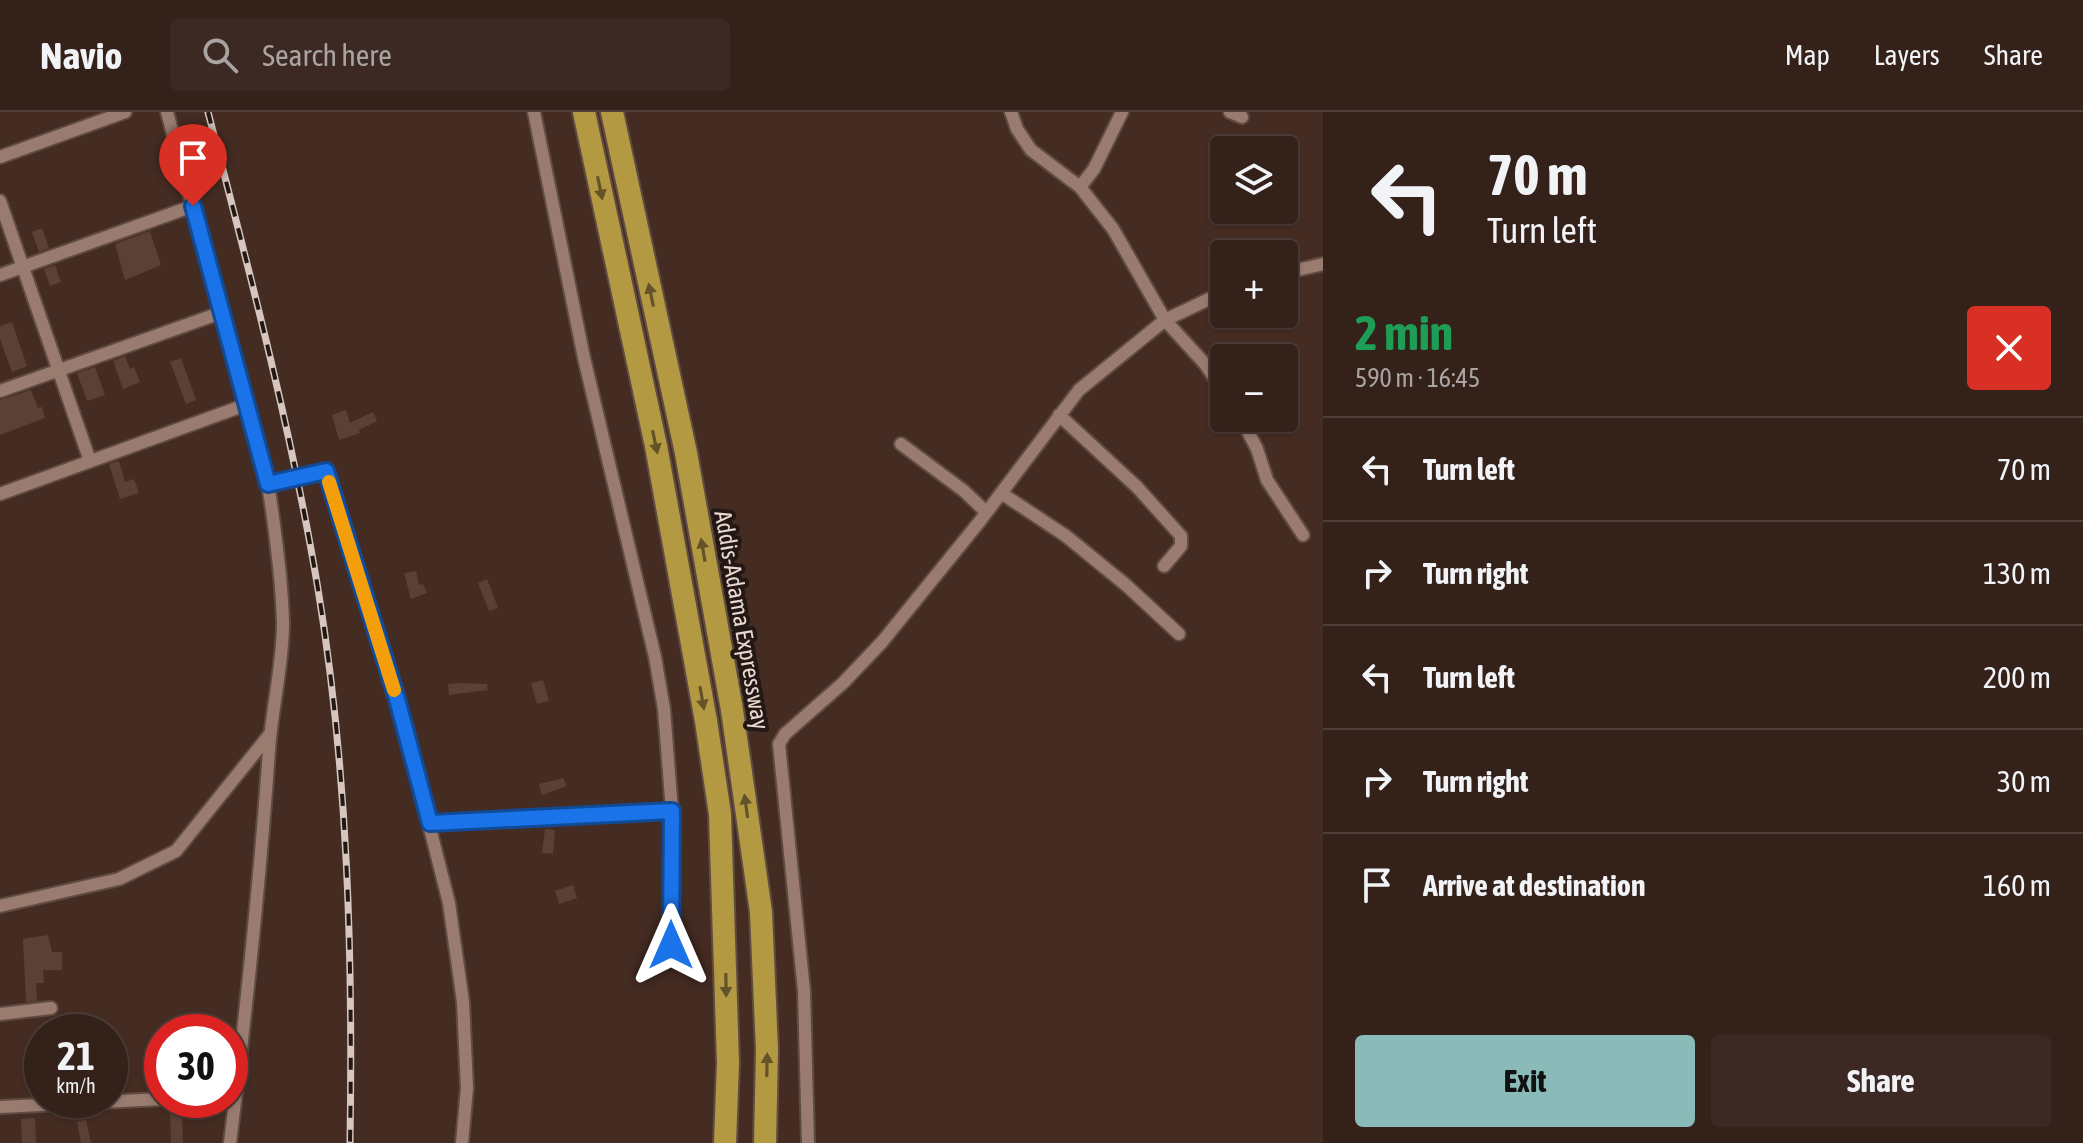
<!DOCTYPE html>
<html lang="en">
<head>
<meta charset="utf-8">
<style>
	:root { --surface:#34211a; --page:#3c2923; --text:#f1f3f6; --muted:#a9a3a2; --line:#4e3e39; --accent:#8bbbb9 }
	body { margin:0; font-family:"Asap Condensed",sans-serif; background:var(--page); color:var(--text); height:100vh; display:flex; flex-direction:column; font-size:30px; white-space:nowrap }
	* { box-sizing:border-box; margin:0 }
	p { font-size:26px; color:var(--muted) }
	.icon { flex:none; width:44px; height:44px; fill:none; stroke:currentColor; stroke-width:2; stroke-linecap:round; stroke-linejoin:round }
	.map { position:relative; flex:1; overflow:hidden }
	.side { display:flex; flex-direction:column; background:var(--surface); width:760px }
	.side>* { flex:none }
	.guide { background:#34211a; color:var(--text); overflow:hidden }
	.fabs { position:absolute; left:1210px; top:24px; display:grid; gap:16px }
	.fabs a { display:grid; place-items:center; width:88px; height:88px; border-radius:8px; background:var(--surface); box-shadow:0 2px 6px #0004,0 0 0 2px var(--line); font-size:40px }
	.speed { position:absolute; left:24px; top:902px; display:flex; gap:16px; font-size:40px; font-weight:700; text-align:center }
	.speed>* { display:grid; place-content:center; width:104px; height:104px; border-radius:50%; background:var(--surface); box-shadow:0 2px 6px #0004,0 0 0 2px var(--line); line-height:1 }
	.speed small { font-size:20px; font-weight:400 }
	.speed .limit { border:12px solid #d22; background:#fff; color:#111 }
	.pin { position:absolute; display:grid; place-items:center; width:68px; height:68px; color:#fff; margin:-82px -34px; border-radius:50% 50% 50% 0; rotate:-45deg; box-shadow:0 0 8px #0007 }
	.pin .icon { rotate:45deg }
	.me { position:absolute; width:88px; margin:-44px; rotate:0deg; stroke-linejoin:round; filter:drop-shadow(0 0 6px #0008) }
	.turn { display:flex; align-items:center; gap:28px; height:168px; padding:0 32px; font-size:36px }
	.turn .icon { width:104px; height:104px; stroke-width:2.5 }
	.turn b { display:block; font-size:56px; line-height:68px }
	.round { display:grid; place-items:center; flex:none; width:84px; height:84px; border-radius:8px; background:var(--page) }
	.overview { display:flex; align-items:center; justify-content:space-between; height:136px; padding:0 32px }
	h1 { font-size:48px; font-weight:700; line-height:60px; color:#1e9e55 }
	.button { display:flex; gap:16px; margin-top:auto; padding:16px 32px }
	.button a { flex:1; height:92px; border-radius:8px; background:var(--accent); color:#111; font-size:32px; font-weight:700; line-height:92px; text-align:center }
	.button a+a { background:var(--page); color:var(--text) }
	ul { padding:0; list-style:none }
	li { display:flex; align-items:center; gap:24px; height:104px; padding:0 32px; border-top:2px solid var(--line) }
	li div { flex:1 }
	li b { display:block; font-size:30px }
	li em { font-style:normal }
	header { display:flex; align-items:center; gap:48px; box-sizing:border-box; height:112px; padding:0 40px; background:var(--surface); border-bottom:2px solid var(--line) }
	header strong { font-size:38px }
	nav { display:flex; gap:44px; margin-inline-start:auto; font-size:28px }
	.search { width:560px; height:72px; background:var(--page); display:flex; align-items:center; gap:20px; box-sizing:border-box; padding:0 28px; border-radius:8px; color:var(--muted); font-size:30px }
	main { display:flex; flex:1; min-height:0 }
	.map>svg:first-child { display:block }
	.building { fill:#5b4035 }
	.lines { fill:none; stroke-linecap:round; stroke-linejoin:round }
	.minor-casing { stroke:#604b42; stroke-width:16 }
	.motorway-casing { stroke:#604b42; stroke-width:26 }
	.minor { stroke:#997b6f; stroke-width:12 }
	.motorway { stroke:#b39942; stroke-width:22 }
	.rail-casing { stroke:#d7c6bf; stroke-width:7 }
	.rail { stroke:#231813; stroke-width:4; stroke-dasharray:12; stroke-linecap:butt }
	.oneway { fill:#645228 }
	.route-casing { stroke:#114b97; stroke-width:20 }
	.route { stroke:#1a73e8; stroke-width:14 }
	.slow { stroke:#f59e0b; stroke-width:14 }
	.labels { text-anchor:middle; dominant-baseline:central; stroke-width:8; stroke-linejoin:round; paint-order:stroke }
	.street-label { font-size:24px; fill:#ead9d3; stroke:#231813 }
</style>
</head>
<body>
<header>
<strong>Navio</strong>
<div class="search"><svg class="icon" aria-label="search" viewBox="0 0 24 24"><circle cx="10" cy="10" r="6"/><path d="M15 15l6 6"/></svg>Search here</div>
<nav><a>Map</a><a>Layers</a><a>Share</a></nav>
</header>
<main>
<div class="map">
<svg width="1323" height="1031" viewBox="0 0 1323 1031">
	<rect width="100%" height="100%" fill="#452c22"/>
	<path class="building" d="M42 116 49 136 39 140 32 120Z
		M150 119 161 153 125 168 115 132Z
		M55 153 61 170 50 174 44 157Z
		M12 210 27 254 12 260 0 227V214Z
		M125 244 130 257 134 255 140 270 123 277 113 249Z
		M181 246 196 288 186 292 170 250Z
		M95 255 105 283 87 289 77 261Z
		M31 278 38 296 42 295 45 306 0 323V288Z
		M346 298 350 311 373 300 377 309 359 318 360 321 339 328 332 303Z
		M119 349 125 370 134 367 139 381 120 387 109 352Z
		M416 459 419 473 423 472 427 481 411 487 404 461Z
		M487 467 498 496 489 499 478 471Z
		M543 568 549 589 537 592 531 571Z
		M458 571 487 572 488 578 449 583 448 572Z
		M563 666 567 674 542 683 539 672Z
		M545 717 555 718 553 742 542 741Z
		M573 773 577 786 559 792 555 779Z
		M48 823 52 840H62V858H43L44 871H36L37 889 26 890 23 827Z
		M182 998 183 1031H171L170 999Z
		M35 1006 36 1031H22L21 1007Z
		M86 1008 91 1031H81L77 1009Z"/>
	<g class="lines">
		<g class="minor-casing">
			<path id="minor" d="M167 0 268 372C275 417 282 465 283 511 283 553 272 595 269 638 260 769 246 900 230 1031
				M534 0 584 246 655 545 664 597 672 699 671 833
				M1011 0 1017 17 1031 38 1080 75 1113 117 1165 208 1205 252 1224 280
				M1230 0 1242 5
				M0 45 125 0
				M1080 75 1094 57 1122 0
				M0 89 90 349
				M1284 161 1323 152
				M0 163 193 94
				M0 279 223 200
				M1059 303 1137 375 1181 424V434L1164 454
				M1241 306 1257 337 1267 368 1303 423
				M901 332 964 379 986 400
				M268 372 326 359 397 587 449 791 463 890 467 976 462 1031
				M1001 381 1066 424 1126 473 1179 522
				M0 382 248 292
				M430 711 672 699
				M0 794 119 767 176 739 270 622
				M0 902 51 896
				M0 995 162 987
				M808 1031 804 879 779 632 785 622 843 571 882 530 980 409 1079 278 1165 208 1224 180"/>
		</g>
		<g class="motorway-casing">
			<path id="motorway" d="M584 0 656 334 706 609 720 702 728 951 725 1031
				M612 0 686 341 732 598 761 800 767 938 765 1031"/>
		</g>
		<use href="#minor" class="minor"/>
		<use href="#motorway" class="motorway"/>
		<g class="rail-casing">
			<path id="rail" d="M208 0C249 158 291 316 318 477 348 659 353 846 350 1031"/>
		</g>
		<use href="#rail" class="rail"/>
	</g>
	<defs><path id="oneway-solid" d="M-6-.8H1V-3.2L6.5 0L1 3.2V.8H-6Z" transform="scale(2)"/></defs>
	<g class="oneway">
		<use href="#oneway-solid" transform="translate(600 76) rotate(78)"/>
		<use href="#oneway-solid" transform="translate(651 183) rotate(-102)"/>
		<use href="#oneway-solid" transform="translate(655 330) rotate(78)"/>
		<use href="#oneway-solid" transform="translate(703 438) rotate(-100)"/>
		<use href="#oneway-solid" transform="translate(702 586) rotate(80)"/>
		<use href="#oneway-solid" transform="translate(746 694) rotate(-98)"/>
		<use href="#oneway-solid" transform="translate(726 873) rotate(89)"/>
		<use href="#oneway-solid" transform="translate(767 953) rotate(-89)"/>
	</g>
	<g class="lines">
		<g class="route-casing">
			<path id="route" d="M193 94 268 372 326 359 397 587 430 711 672 699 671 833"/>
		</g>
		<use href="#route" class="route"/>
		<path class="slow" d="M329 370 394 578"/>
	</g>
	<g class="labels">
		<g class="street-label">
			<text transform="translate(742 508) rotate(80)">Addis-Adama Expressway</text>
		</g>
	</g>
</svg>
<div class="fabs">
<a><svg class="icon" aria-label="layers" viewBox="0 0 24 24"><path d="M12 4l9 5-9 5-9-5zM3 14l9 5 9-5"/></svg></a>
<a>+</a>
<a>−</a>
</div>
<div class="speed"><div>21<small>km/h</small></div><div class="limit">30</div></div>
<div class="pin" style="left:193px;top:94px;background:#d93025"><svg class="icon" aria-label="arrive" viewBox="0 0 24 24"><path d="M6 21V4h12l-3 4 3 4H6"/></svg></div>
<svg class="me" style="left:671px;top:833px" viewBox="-20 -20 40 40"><path d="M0-17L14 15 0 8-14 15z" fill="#1a73e8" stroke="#fff" stroke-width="4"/></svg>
</div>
<section class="side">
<div class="guide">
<div class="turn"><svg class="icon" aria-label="left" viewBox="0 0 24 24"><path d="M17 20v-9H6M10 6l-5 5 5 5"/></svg><div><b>70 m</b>Turn left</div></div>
</div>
<div class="overview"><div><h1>2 min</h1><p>590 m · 16:45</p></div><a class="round" style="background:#d93025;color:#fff"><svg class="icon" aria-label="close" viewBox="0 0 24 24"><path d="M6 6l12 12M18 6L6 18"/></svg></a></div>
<ul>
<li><svg class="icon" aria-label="left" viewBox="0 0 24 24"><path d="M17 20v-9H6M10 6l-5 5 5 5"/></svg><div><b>Turn left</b></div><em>70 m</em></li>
<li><svg class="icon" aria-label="right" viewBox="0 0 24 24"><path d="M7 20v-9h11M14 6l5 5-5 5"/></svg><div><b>Turn right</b></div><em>130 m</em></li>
<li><svg class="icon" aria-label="left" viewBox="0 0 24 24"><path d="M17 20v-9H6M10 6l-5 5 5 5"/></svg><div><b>Turn left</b></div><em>200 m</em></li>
<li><svg class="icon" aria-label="right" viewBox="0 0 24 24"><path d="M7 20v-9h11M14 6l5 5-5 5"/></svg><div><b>Turn right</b></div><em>30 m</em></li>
<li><svg class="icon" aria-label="arrive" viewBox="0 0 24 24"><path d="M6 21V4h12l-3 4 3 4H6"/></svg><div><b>Arrive at destination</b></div><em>160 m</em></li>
</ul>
<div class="button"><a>Exit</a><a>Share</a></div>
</section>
</main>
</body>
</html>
